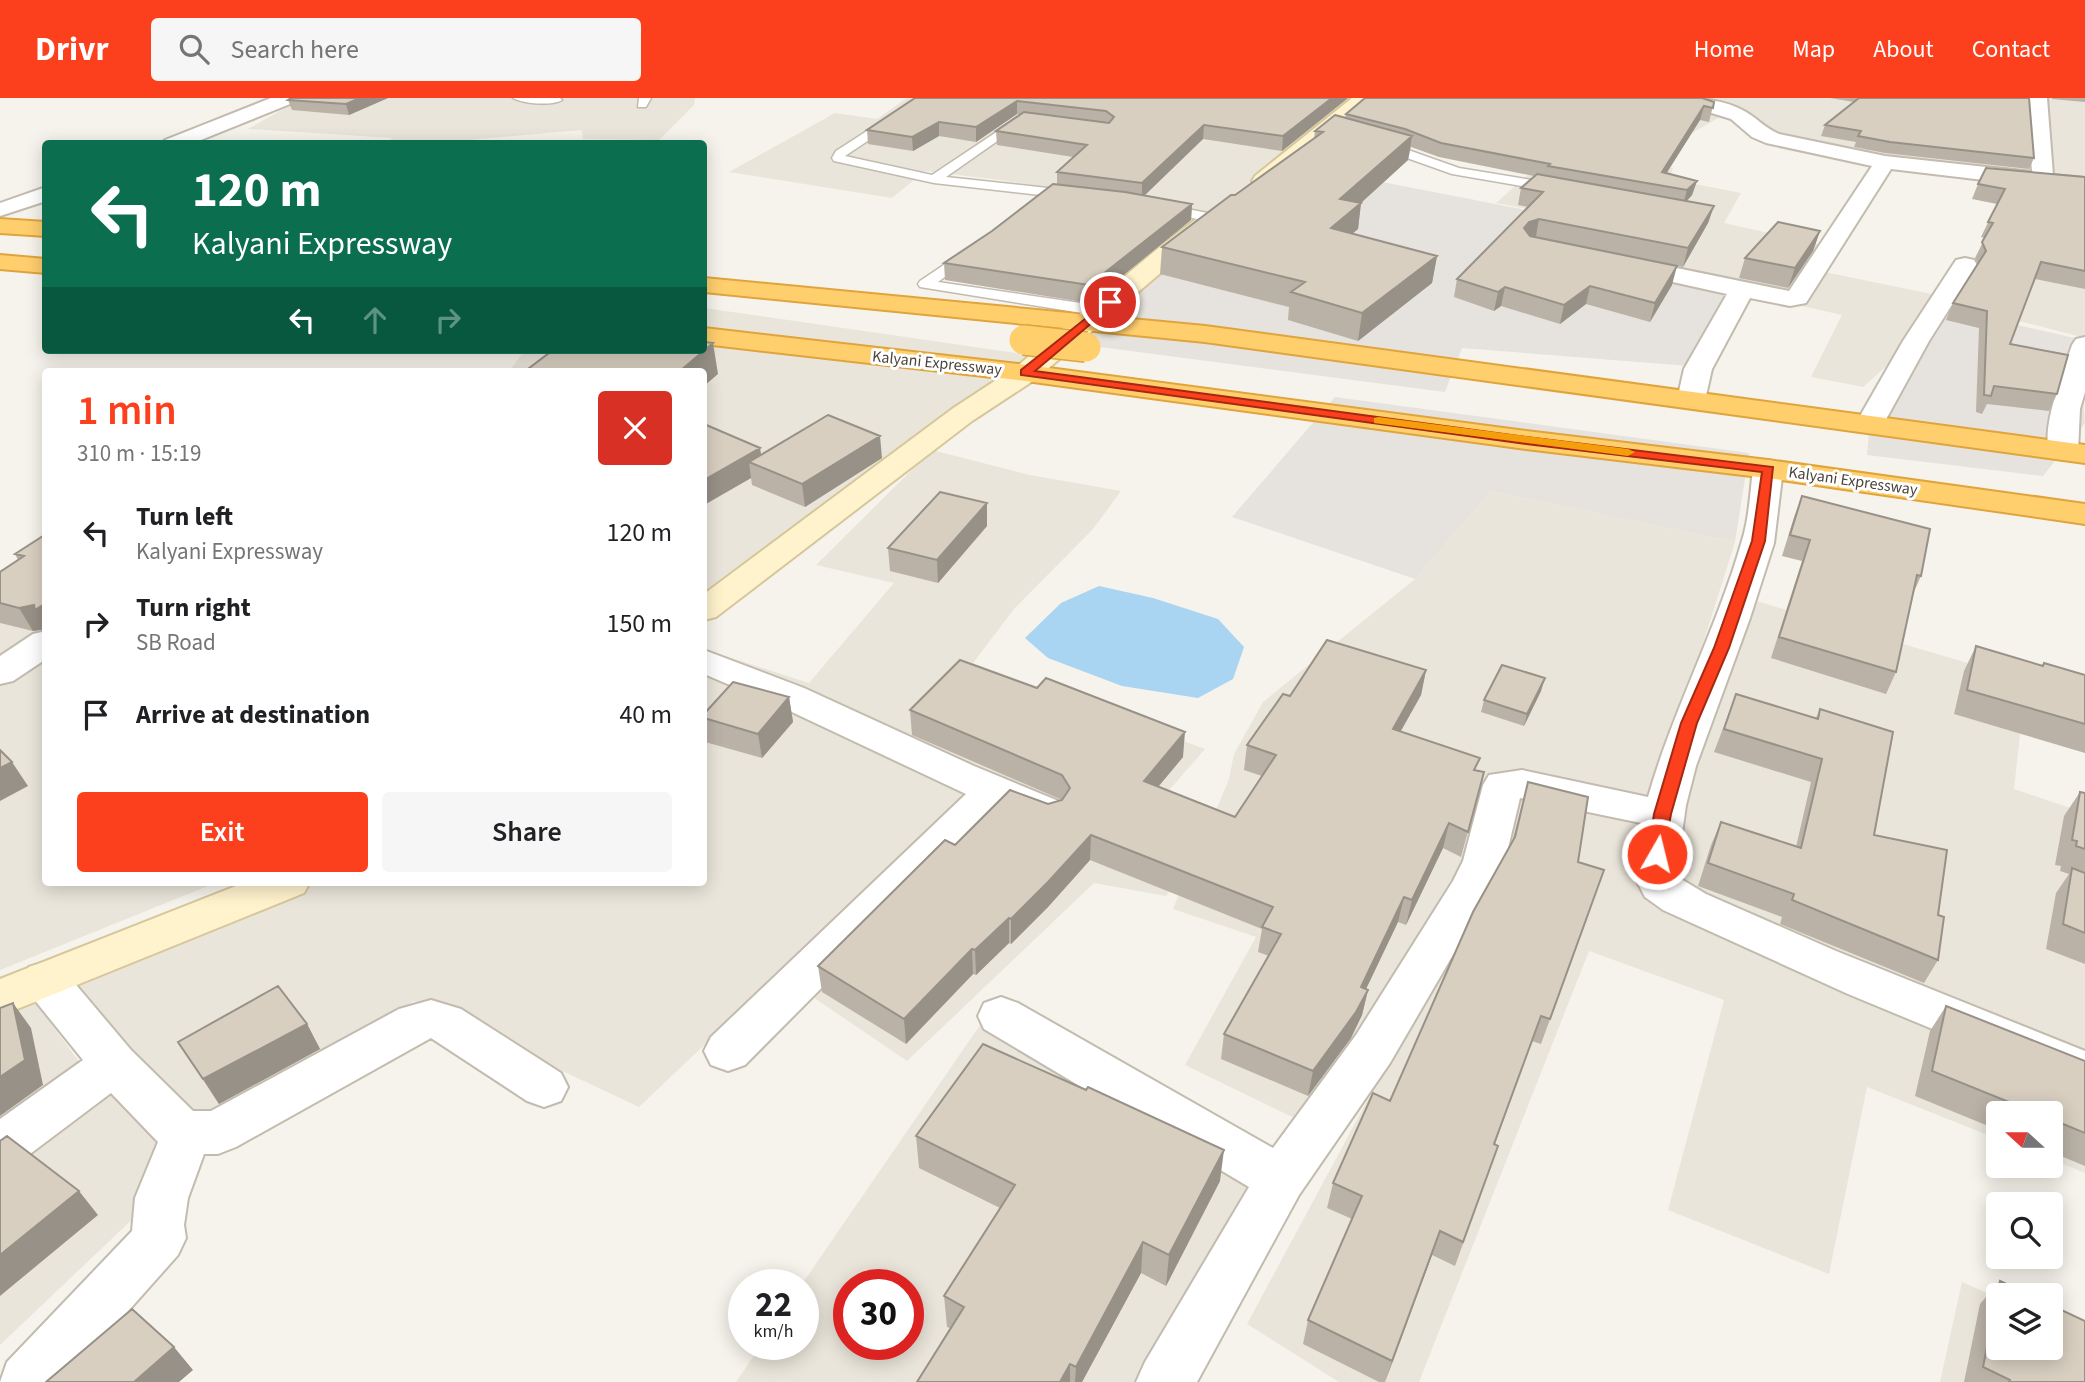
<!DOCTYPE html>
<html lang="en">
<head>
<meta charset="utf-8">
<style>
	:root { --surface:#fff; --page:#f6f6f6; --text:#202124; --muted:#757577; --accent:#fc3f1d }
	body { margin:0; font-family:"Source Sans 3",sans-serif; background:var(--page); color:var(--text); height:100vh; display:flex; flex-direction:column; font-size:26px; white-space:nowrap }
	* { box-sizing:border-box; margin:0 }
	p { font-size:23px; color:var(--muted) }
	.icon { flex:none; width:38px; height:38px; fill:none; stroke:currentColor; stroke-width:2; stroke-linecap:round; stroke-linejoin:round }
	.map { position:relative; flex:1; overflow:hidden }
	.side { position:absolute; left:42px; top:270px; width:665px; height:518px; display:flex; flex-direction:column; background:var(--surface); border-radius:7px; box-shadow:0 4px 18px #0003 }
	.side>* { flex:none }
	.banner { position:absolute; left:42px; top:42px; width:665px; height:214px; border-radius:7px; box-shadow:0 4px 18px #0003; background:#0b6e4f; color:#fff; overflow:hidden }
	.needle { width:46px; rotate:291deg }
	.buttons { position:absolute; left:1986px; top:1003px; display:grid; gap:14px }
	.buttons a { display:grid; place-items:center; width:77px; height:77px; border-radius:7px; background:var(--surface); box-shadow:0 4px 18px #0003; font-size:35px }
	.speed { position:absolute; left:728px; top:1171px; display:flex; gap:14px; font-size:35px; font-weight:700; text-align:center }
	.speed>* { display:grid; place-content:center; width:91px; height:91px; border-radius:50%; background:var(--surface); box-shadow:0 4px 18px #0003; line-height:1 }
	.speed small { font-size:18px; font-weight:400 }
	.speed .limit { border:10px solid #d22; background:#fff; color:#111 }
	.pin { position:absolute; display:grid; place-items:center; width:60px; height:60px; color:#fff; margin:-30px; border:4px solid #fff; border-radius:50%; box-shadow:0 2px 7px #0007 }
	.me { position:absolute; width:77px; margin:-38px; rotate:8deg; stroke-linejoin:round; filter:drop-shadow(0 0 5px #0008) }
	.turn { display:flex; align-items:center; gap:24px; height:147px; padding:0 35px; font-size:32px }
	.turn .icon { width:91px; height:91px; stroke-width:2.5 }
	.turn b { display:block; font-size:49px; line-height:60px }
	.lanes { display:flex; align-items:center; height:66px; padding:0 35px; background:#0003; justify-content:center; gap:35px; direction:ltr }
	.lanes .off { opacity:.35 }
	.round { display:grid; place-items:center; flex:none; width:74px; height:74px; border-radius:7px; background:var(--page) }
	.head { display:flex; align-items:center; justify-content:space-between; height:119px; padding:0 35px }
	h1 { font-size:42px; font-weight:600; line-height:52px; color:var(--accent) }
	.primary-button { display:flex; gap:14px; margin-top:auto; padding:14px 35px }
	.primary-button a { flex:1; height:80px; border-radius:7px; background:var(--accent); color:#fff; font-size:28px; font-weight:600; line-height:80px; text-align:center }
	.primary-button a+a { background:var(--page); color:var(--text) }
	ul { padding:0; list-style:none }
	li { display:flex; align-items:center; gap:21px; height:91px; padding:0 35px }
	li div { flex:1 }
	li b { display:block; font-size:26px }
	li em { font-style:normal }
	header { display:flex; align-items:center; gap:42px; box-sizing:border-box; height:98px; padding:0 35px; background:var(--accent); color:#fff }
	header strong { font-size:33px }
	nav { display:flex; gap:38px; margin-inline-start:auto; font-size:24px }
	.search { width:490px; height:63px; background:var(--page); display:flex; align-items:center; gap:18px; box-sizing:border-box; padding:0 24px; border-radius:7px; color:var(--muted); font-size:26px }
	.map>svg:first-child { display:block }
	.residential { fill:#eae5da; fill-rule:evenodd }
	.industrial { fill:#e6e2dd }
	.water { fill:#a9d4f2 }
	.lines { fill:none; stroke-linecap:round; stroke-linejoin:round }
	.lane-casing { stroke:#c2bbae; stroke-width:3 }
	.street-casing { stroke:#c2bbae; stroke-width:4 }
	.secondary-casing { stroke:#d6c79b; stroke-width:4 }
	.highway-casing { stroke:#e0a43c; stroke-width:4 }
	.lane { fill:#fff; fill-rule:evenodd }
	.street { fill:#fff; fill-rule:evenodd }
	.secondary { fill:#fff3cd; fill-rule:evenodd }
	.highway { fill:#ffcf6e; fill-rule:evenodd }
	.highway-bridge-casing { stroke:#e0a43c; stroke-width:32; stroke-linecap:butt }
	.highway-bridge { stroke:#ffcf6e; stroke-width:29 }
	.wall { fill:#bab2a6 }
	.shaded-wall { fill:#979187 }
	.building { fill:#d8cfc1; stroke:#979187; stroke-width:2 }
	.route { fill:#fc3f1d; stroke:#a42913; stroke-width:2 }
	.slow { fill:#f59e0b }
	.labels { text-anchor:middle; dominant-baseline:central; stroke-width:6; stroke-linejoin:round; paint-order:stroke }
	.far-street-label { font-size:16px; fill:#4b4439; stroke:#fff }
</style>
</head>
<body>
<header>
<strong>Drivr</strong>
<div class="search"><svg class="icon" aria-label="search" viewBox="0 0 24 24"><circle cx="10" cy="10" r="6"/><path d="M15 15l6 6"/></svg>Search here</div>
<nav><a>Home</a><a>Map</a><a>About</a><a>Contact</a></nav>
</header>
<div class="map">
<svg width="2085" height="1284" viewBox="0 0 2085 1284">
	<rect width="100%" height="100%" fill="#f6f3ec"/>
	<path class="residential" d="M303 0H695L694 7 659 42 583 41 582 32 435 45 381 46 393 40 248 31Z
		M907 0H1371L1205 116 1000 82 925 73 892 100 729 74 835 15 877 21Z
		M1680 0H2085V84L1879 63 1808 46 1730 13 1670 48Z
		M1556 52 1673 70 1669 81 1741 95 1724 125 1827 148 1810 171 1946 199 1914 244 1863 289 1811 279 1842 217 1623 167 1652 134 1496 105Z
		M1964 160 2040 177 2085 166V240L1949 205Z
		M704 210 1031 257 704 501V273H509L522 256 501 252H704Z
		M932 352 1030 377 1121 393 1093 431 1014 511 973 565 1205 651 1164 698 1212 722 1229 681 1234 656 1263 604 1415 481 1491 393 1735 444 1652 708 1489 675 1471 754 1313 1029 1185 967 1256 839 1173 811 1196 755 1166 798 1094 785 907 963 779 876 639 1009 414 903 239 1020 0 1247V1063L129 964 64 885 320 784H704V551L809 585 894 485 816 467Z
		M45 445 46 784H218L0 872V477Z
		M1756 503 2026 582 2014 691 2085 715V970L1660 784 1672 698Z
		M1508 700 1644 722 1643 791 2085 980V1075L2051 1061V1015H1998V1041L1867 989 1829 1176 1668 1112 1724 902 1589 853 1419 1284H1339L1247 1226 1494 767Z
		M33 901 88 976 0 1038V914Z
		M980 927 1259 1073 1138 1284H736L762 1246H803L802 1186ZM849 1186H908V1246H849Z
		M1962 1184 1998 1200V1250H2051L2085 1284H1940Z"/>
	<path class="industrial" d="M1295 67 1645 135 1616 167 1727 191 1689 268 1462 250 1445 294 1077 246 1180 149Z
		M1938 209 2079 241 2085 325 2043 378 1867 357 1872 300Z
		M1335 299 1749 355 1735 444 1491 393 1415 481 1232 419Z"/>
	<path class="water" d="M1099 488 1153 500 1218 521 1244 549 1233 581 1198 600 1122 588 1048 560 1025 540 1061 505Z"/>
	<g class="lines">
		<g class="lane-casing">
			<path id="lane" d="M513 0H560L562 2C552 8 523 6 513 0Z
				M639 0H651L646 9H638Z
				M918 0H932L845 58 932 77 1022 17 1026 19V23L946 79 1075 93 1082 97 1075 101 934 85 834 63 832 60 836 53Z
				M1380 42 1459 70 1556 86 1562 90 1556 94 1452 76 1376 49 1374 46Z
				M1161 106 1213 116 1220 120 1213 124 1156 113V107Z
				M969 150 976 154 974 157 938 184 1101 208 1109 213 1101 218 920 189 918 186 920 183Z"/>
		</g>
		<g class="street-casing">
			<path id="street" d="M271 0H298L295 4 191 46H162L165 42Z
				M1673 0C1697 0 1725 1 1746 14 1758 21 1765 30 1779 36L1885 58 2032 74 2027 0H2047L2053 77 2085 80V94L1891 71 1806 205 1790 208 1750 200 1712 271 1705 302 1701 308 1691 310 1681 308 1677 302 1684 271 1727 196 1614 171 1611 166 1614 161 1623 159 1789 193 1872 68 1766 45 1752 39 1731 21 1676 4Z
				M46 89V103L0 118V105Z
				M1965 160 1974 162 1977 167 1929 243 1884 325 1880 331 1870 334 1860 331 1856 325 1903 243 1956 162Z
				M2085 239V294L2080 311 2078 353 2074 359 2063 362 2052 359C2037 338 2064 272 2072 247L2076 241Z
				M1768 362 1779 365 1783 371 1774 445 1750 520 1696 668 1686 707 1676 778 1706 796 1836 853 2085 953V994L1848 896 1663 812 1645 799 1634 778 1641 725 1520 700 1505 763 1493 788 1390 965 1299 1097 1197 1284H1136L1145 1264 1249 1089 984 931 978 918 984 905 1001 899 1018 905 1273 1050 1356 937 1453 783 1463 763 1483 687 1489 677 1522 672 1648 699C1673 612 1716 532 1741 446 1749 422 1750 396 1753 371L1757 365Z
				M46 533V561L13 583 0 586V558L33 536Z
				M704 552 804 590 974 668 1061 704 1067 714 1061 724 1047 728 1000 710 745 967 728 973 711 967 704 953 711 939 966 696 777 607 704 576Z
				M45 864 61 869 131 952 193 1013H211L399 911 431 902 461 911 561 975 568 989 561 1003 544 1009 527 1003 431 940 236 1049 218 1056H204L188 1100 184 1127 186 1140 178 1157 65 1284H0L7 1264 132 1133 135 1100 158 1044 111 995 18 1065 0 1071V1021L83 962 29 895 22 882 29 869Z"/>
		</g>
		<g class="secondary-casing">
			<path id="secondary" d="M1352 0H1375L1271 88H1255L1252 83 1255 78Z
				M1203 120 1211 122 1214 127 1211 132 1036 281 972 323 716 519 704 522V496L952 311 1016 269 1162 147 1195 122Z
				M246 784H310L304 795 0 918V881Z"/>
		</g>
		<g class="highway-casing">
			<path id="highway" d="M0 121 46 124V138L0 135Z
				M0 157 46 161V175L0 171Z
				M704 180 1205 228 2085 347V365L1205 244 704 194Z
				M704 230 1026 267 1526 333 1768 362 2085 406V426L1768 380 1526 351 1026 283 704 246Z"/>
		</g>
		<use href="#lane" class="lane"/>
		<use href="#street" class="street"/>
		<use href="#secondary" class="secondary"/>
		<use href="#highway" class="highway"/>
		<g class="highway-bridge-casing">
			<path id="highway-bridge" d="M1024 242 1086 249"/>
		</g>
		<use href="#highway-bridge" class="highway-bridge"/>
	</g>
	<path class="wall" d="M388 0 349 17 292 12 288 2Z
		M915 0H1348L1282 53 1203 41 1144 97 1192 106 1191 122 1089 205 945 182 944 165 992 133 1057 86V74L1073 59 997 47 996 33 1019 17 1017 16 976 44 939 38 913 53 868 46 867 32Z
		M1830 0H2029L2034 60 2029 71 1885 55 1854 49 1856 44 1821 38 1825 27 1854 4Z
		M2052 0H2085V4L2052 1Z
		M1714 4 1709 24 1700 22 1666 76 1697 83 1692 97 1687 103 1714 108 1708 125 1683 169 1535 139 1672 187 1650 224 1586 206 1560 226 1501 208 1494 213 1454 199 1457 181 1528 109 1518 107 1521 90 1534 78 1439 59 1411 49 1408 62 1361 105 1358 131 1352 136 1437 158 1432 185 1358 243 1288 222 1289 209 1160 176 1162 149 1314 41 1315 33 1345 19 1346 16Z
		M2085 79V191L2035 181 2010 246 2057 296 2049 313 1987 306 1982 316 1976 314 1979 230 1946 222 1953 205 1978 165 1975 160 1985 140 1981 139 1997 106 1972 101 1978 86Z
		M1820 133 1813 153 1788 190 1739 180 1745 160Z
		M760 350 761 357 882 360 805 409 752 387 751 380 704 407Z
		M1802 398 1921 478 1913 496 1896 574 1886 596 1771 560 1802 463 1782 458 1794 419Z
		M987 428 938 485 890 473 888 450Z
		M46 436V531L33 533 0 525V474L18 462 15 456Z
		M1976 548 2042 568 2044 565 2085 577V655L1954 616 1964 573Z
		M1426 572 1421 597 1400 634 1476 672 1484 674 1461 759 1443 750 1406 827 1398 824 1366 891 1368 892 1362 917 1351 940 1308 998 1221 961 1224 936 1269 858 1258 854 1262 831 1090 762 1048 809 1011 846 1009 845 976 877 973 876 906 946 822 894 818 868 955 747 1048 706 1062 702 912 637 910 612 1183 659 1158 689 1235 719 1262 678 1244 672 1247 647 1290 598Z
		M1541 593 1524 628 1481 614 1484 602Z
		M1736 596 1816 620 1820 611 1874 737 1938 817V862L1924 885 1780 826 1782 819 1698 788 1711 747 1721 724 1796 749 1811 684 1714 654Z
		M789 599 793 624 762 660 705 644 704 635V616Z
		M1528 684 1578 764 1604 772 1541 946 1532 943 1495 1046 1498 1048 1455 1168 1432 1157 1385 1284H1379L1303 1246 1308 1222 1352 1121 1327 1110 1333 1085 1390 1003 1512 744Z
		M2080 694 2085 695V866L2046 851 2056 795 2069 776 2060 773 2061 768 2055 767 2064 718Z
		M1946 908 2085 963V1068L2051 1054V1015H1998V1032L1915 998 1930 933Z
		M307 926 320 951 219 1006 178 944Z
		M916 1038 1220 1083 1166 1188 1141 1175 1082 1284H917L950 1230 947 1229 944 1198 1000 1110 919 1070Z
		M2000 1183 2085 1284H1964L1980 1206Z"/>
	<path class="shaded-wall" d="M360 0H388L349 17 346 6Z
		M1332 0H1348L1282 53 1283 38Z
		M1017 3V16L976 44V29Z
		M1704 8 1700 22 1659 87 1662 74Z
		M939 24V38L913 53 912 39Z
		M1204 27 1203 41 1142 100V85Z
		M1412 38 1408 62 1352 113 1361 105 1358 131 1327 156 1331 130 1340 101Z
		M1697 83 1692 97 1683 107 1687 92Z
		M1192 106 1191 122 1089 205V187Z
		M1714 108 1708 125 1683 169 1688 150Z
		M1539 121 1536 138 1520 148 1524 130 1529 124Z
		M1820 133 1813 153 1788 190 1795 170Z
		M1437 158 1432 185 1358 243 1362 215Z
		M1677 168 1672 187 1650 224 1655 205Z
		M1590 188 1586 206 1560 226 1564 207Z
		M1505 189 1501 208 1494 213 1498 194Z
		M713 245 718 276 704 288V273H680Z
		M880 338 882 360 805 409 802 386Z
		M760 350 763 370 749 364 751 380 704 407V382Z
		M987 405V428L938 485 937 462Z
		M46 505V531L33 533 19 510Z
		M1426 572 1421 597 1388 656 1393 631Z
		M1545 580 1541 593 1524 628 1527 616Z
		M789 599 793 624 762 660 758 636Z
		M1185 634 1183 659 1142 708 1144 683Z
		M12 664 28 688 0 703V670Z
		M1449 725 1443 750 1406 827 1412 802Z
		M1091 737 1090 762 1048 809 1011 846V821Z
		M1404 799 1398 824 1355 914 1361 889Z
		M1009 820V845L976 877 975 852Z
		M972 851 973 876 906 946 904 921Z
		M1368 892 1362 917 1351 940 1308 998 1313 973Z
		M13 905 31 930 43 987 0 1018V979Z
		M307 926 320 951 219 1006 203 981Z
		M1224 1052 1220 1083 1166 1188 1169 1157Z
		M79 1093 98 1117 0 1198V1157Z
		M1440 1133 1432 1157 1385 1284 1392 1263Z
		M1143 1144 1141 1175 1082 1284H1075L1076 1269Z
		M174 1249 193 1272 179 1284H134Z
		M1070 1266V1284H1060Z"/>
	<path class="building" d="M291 0H360L346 6 288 2Z
		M915 0H1332L1283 38 1204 27 1142 85 1057 74 1087 47 996 33 1024 14 1109 25 1114 19 1106 13 1017 3 976 29 939 24 912 39 867 32Z
		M1365 0H1702L1714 4 1713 10 1704 8 1662 74 1697 83 1687 92 1548 68 1550 66 1441 45 1405 31 1346 16Z
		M1859 0H2029L2034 60 1890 44 1858 38 1861 33 1825 27Z
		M1335 17 1412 38 1340 101 1361 105 1331 130 1437 158 1362 215 1291 194 1305 184 1162 149 1231 97H1235L1323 34 1315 33Z
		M1986 70 2085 79V173L2041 164 2010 246 2068 257 2057 296 1994 288 1991 298 1984 297 1987 213 1953 205 1986 153 1982 144 1993 125 1988 124 2005 91 1978 86Z
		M1537 76 1714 108 1688 150 1539 121 1529 124 1524 130 1530 138 1677 168 1655 205 1590 188 1564 207 1505 189 1498 194 1457 181 1543 94 1521 90Z
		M1053 86 1125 94 1192 106 1089 187 944 165 992 133Z
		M1778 124 1820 133 1795 170 1745 160Z
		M704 244 713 245 680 273H538L528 271 553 252H704Z
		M828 317 880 338 802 386 749 364Z
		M704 326 760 350 704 382Z
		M940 394 987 405 937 462 888 450Z
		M1802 398 1930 431 1921 478 1917 477 1896 574 1779 539 1810 442 1790 437Z
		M46 436V505L35 512 34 507 19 510 0 505V474L24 458 15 456Z
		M1327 542 1426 572 1393 631 1480 660 1474 672 1484 674 1468 734 1449 725 1412 802 1404 799 1361 889 1368 892 1356 914 1313 973 1224 936 1281 836 1262 829 1273 809 1091 737 1048 784 1011 821 1009 820 975 852 972 851 904 921 818 868 945 742 955 747 1010 692 1048 706 1062 702 1070 690 1062 677 910 612 960 562 1037 590 1046 580 1185 634 1144 683 1235 719 1276 657 1247 647 1283 596 1290 598Z
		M1976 548 2043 568 2044 565 2085 577V626L1967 592Z
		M1502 567 1545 580 1527 616 1484 602Z
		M733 584 789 599 758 636 704 620V616Z
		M1736 596 1818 621 1820 611 1893 634 1874 737 1947 752 1938 817 1944 819 1938 862 1792 802 1794 796 1708 765 1721 724 1801 750 1822 661 1724 631Z
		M0 652 12 664 0 670Z
		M1528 684 1588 699 1578 764 1604 772 1550 921 1541 918 1494 1046 1498 1048 1463 1144 1440 1133 1392 1263 1308 1222 1362 1098 1333 1085 1373 995 1390 1003 1473 814 1515 739Z
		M2080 694 2085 695V751L2076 748 2077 743 2072 742Z
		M2072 770 2085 775V835L2063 826Z
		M278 888 307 926 203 981 178 944Z
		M13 905 25 962 0 979V910Z
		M1946 908 2085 963V1035L2051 1021V1015H2036L1932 973Z
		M983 946 1086 992 1088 989 1224 1052 1169 1157 1143 1144 1076 1269 1070 1266 1060 1284H917L964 1209 944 1198 1015 1087 916 1038Z
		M7 1038 79 1093 0 1157V1043Z
		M2000 1183 2030 1197H1998V1250H2051V1207L2085 1223V1284H2009L2010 1282 1983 1269Z
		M132 1211 174 1249 134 1284H46Z"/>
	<path class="route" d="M1110 201 1114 202V206L1035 273 1526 339 1773 369 1765 443 1729 550 1697 625 1671 716 1663 760 1657 762 1648 756 1654 716 1681 625 1714 550 1752 443 1762 374 1526 346 1021 277V272Z"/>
	<path class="slow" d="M1378 319 1628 351 1635 354 1628 358 1374 325V320Z"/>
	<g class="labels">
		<g class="far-street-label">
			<text transform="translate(937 265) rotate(6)">Kalyani Expressway</text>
			<text transform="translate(1853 383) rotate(8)">Kalyani Expressway</text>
		</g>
	</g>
</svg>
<div class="buttons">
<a><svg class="needle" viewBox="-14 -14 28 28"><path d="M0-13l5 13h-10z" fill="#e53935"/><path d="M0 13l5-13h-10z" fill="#757577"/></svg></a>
<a><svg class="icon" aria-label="search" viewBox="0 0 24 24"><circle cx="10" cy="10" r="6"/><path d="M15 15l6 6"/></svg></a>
<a><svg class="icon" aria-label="layers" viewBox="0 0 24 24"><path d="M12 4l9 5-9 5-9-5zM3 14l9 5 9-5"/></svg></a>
</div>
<div class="speed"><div>22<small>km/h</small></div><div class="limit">30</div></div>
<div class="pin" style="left:1110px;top:204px;background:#d93025"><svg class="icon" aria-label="arrive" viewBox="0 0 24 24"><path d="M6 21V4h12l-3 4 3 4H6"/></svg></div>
<svg class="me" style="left:1657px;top:756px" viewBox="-20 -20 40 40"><circle r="17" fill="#fc3f1d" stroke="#fff" stroke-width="3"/><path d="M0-11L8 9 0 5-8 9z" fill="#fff"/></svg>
<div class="banner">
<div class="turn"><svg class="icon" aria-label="left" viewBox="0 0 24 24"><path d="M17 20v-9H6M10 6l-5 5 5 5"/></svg><div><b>120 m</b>Kalyani Expressway</div></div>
<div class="lanes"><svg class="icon" aria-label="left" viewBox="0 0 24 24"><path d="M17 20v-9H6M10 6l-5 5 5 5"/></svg><svg class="icon off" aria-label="ahead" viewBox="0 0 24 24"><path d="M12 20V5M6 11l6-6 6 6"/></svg><svg class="icon off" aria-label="right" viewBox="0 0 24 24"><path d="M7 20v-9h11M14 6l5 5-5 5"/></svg></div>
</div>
<section class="side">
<div class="head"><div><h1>1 min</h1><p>310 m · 15:19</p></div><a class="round" style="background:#d93025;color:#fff"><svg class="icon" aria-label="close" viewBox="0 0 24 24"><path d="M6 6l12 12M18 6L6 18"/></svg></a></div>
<ul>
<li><svg class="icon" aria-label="left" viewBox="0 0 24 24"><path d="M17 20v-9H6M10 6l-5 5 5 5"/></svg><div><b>Turn left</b><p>Kalyani Expressway</p></div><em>120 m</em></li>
<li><svg class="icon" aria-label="right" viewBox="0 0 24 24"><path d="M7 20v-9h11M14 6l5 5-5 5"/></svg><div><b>Turn right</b><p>SB Road</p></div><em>150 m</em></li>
<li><svg class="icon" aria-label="arrive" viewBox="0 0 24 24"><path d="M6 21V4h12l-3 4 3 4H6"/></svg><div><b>Arrive at destination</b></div><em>40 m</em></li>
</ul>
<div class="primary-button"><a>Exit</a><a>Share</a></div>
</section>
</div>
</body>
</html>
